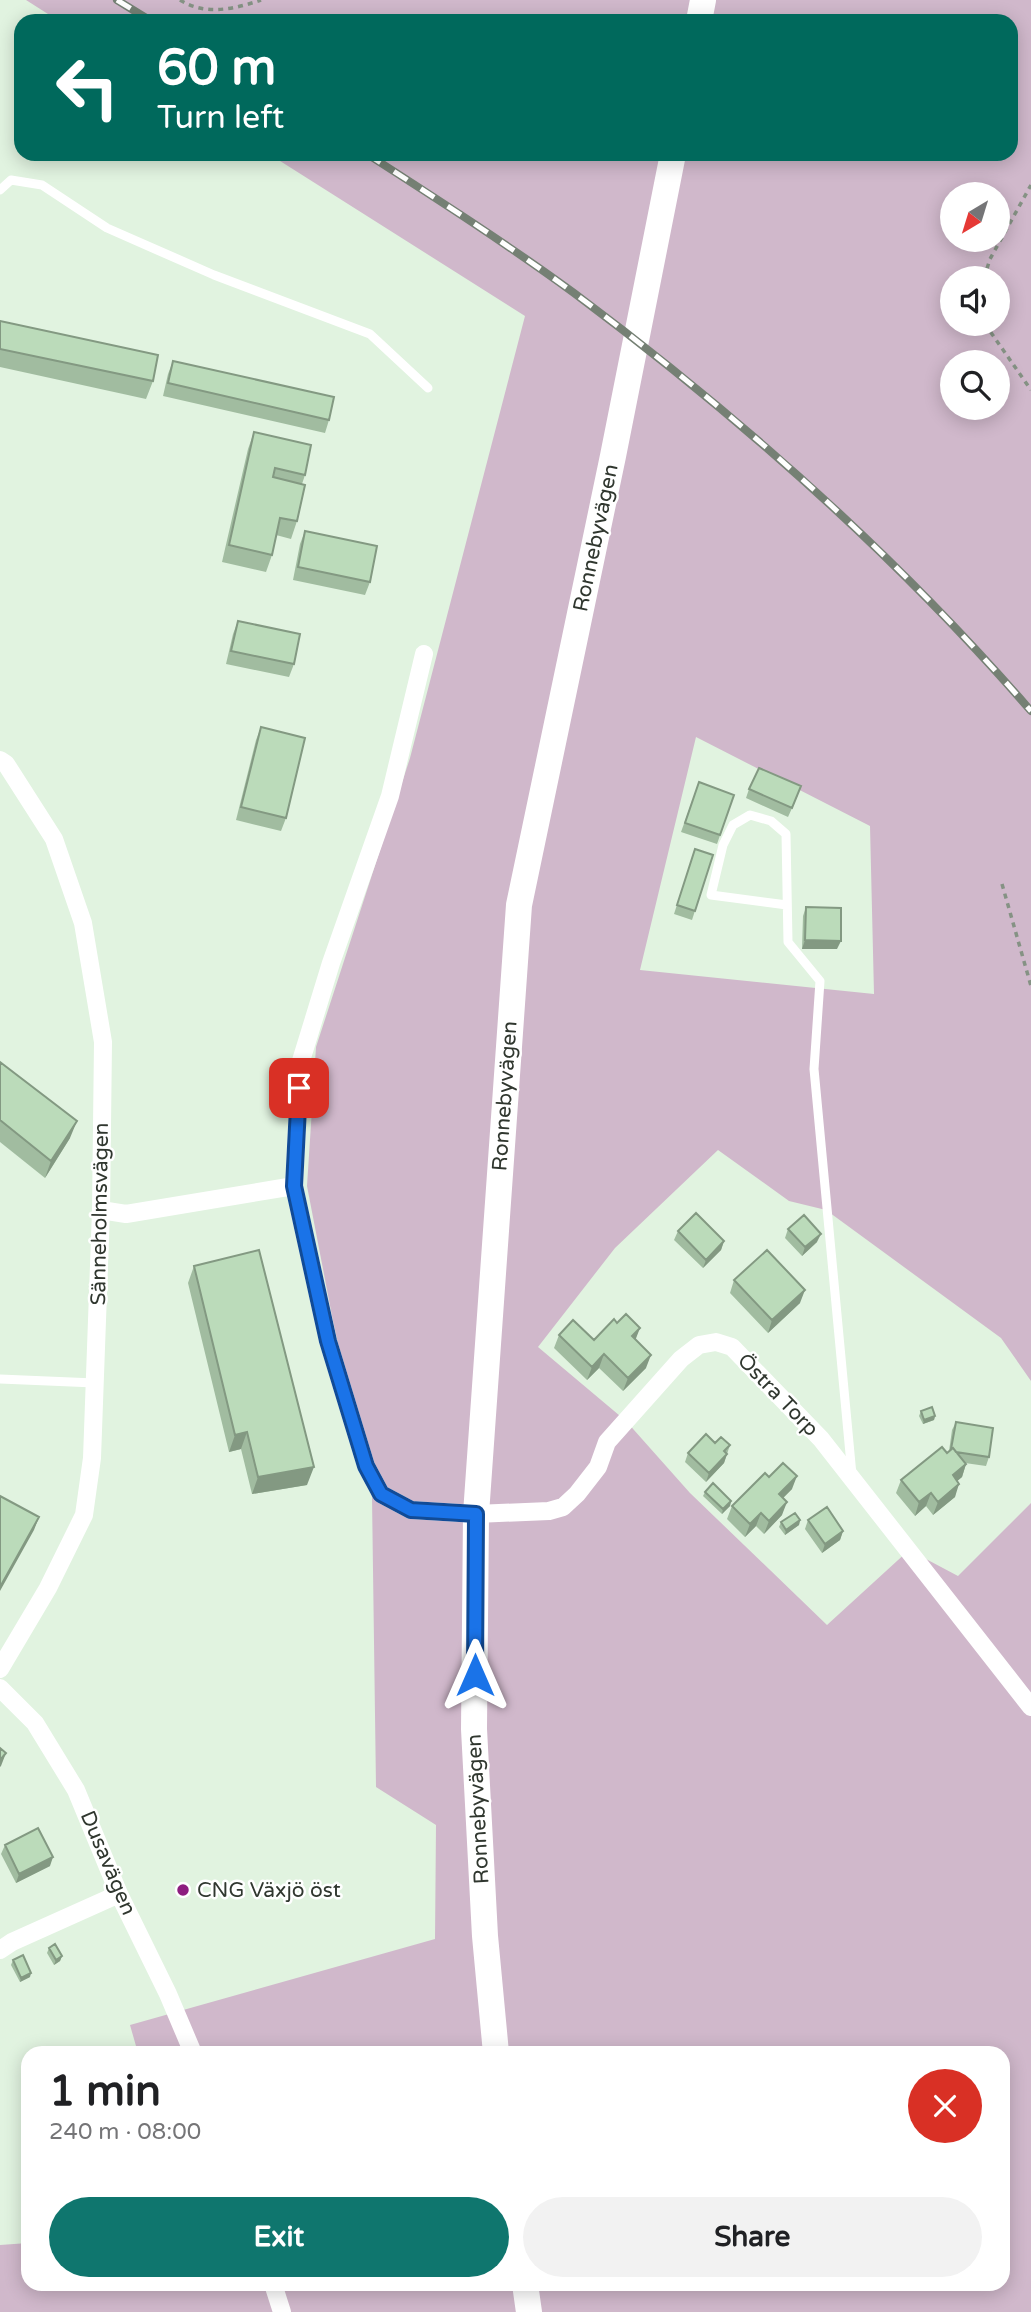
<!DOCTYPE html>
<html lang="en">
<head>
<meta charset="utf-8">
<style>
	:root { --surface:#fff; --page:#f2f2f2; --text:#202124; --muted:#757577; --accent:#0f766e }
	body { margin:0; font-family:"Varela Round",sans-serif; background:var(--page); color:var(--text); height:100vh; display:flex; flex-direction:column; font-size:26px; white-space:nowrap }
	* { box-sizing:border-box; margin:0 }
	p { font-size:23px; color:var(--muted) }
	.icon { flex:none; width:38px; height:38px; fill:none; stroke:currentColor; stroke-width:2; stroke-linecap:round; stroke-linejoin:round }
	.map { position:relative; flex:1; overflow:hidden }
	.drawer { position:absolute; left:21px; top:2046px; width:989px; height:245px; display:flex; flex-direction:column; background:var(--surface); border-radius:21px; box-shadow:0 4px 18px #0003 }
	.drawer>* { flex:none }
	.guide { position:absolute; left:14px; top:14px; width:1004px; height:147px; border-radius:21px; box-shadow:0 4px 18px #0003; background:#00695c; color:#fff; overflow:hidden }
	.needle { width:46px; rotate:218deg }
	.controls { position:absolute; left:940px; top:182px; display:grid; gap:14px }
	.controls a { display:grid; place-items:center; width:70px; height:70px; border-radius:50%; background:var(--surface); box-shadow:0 4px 18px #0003; font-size:35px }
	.pin { position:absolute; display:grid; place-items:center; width:60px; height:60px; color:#fff; margin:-30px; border-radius:14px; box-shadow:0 4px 10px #0006 }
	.me { position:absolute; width:77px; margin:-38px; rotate:0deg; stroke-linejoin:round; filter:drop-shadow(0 0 5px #0008) }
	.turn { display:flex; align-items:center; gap:24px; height:147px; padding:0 28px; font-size:32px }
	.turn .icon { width:91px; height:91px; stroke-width:2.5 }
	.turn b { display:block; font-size:49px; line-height:60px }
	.round { display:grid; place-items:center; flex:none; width:74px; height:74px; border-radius:37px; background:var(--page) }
	.summary { display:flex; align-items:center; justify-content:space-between; height:119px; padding:0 28px }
	h1 { font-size:42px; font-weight:700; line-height:52px }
	.cta { display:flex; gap:14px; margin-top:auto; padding:14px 28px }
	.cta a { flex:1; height:80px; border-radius:42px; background:var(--accent); color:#fff; font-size:28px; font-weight:700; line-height:80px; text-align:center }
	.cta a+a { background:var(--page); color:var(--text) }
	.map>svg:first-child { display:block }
	.green { fill:#d0b8cb; fill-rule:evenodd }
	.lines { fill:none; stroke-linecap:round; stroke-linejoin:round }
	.path { stroke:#859284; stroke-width:3.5; stroke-dasharray:5 5; stroke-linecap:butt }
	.lane { stroke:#fff; stroke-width:9 }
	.street { stroke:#fff; stroke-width:18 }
	.primary { stroke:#fff; stroke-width:26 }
	.rail-casing { stroke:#758074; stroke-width:8 }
	.rail { stroke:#fff; stroke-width:5; stroke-dasharray:16; stroke-linecap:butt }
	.wall { fill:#a1bca0 }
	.shaded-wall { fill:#839982 }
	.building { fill:#bbdbba; stroke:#839982; stroke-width:2 }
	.route-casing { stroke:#114b97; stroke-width:18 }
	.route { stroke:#1a73e8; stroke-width:12 }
	.poi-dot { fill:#8d1d7f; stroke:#fff; stroke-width:2.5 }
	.labels { text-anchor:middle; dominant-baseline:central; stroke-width:5; stroke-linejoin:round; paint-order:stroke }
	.street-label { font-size:21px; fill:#30372f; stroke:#fff }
	.poi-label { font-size:21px; fill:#30372f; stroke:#fff; text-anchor:start }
</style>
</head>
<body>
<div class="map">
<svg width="1031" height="2312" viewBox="0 0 1031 2312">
	<rect width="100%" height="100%" fill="#e1f3e0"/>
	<path class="green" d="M26 0H1031V1381L1001 1338 826 1210 789 1201 718 1150 615 1248 538 1347 626 1421 690 1493 827 1625 909 1550 958 1576 1031 1503V2312H0V2245L28 2243V2284H1003V2053H138L130 2025 435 1939 436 1825 376 1787 372 1497 333 1321 307 1186 316 1047 410 758 525 316 269 154H1012V21H59ZM952 194H998V240H952ZM952 278H998V324H952ZM952 362H998V408H952ZM696 737 870 826 874 994 640 970Z"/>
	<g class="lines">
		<path class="path" d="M180 0C205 16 235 9 261 0
			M984 278 990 259 1031 185
			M985 324 1031 390
			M1002 884 1031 986"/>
		<path class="lane" d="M0 190 11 180 42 185 107 228 214 275 370 334 428 388
			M787 905 711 895 723 845 733 825 750 815 771 821 786 834 788 942 820 981 814 1069 852 1475
			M0 1379 95 1383"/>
		<path class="street" d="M424 654 390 796 331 963 300 1064 294 1186 328 1341 366 1466 381 1494 411 1510 476 1514 549 1511 563 1507 577 1494 598 1467 607 1442 681 1359 699 1345 716 1342 732 1347 821 1439 1031 1707
			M0 760 6 764 54 839 83 923 103 1042 101 1210 92 1458 84 1515 48 1588 0 1669
			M101 1210 126 1214 294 1186
			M0 1688 35 1723 76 1790 119 1894 168 1994 193 2053
			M0 1950 12 1942 119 1894
			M273 2284 282 2312"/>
		<path class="primary" d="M699 21 703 0
			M496 2053 485 1936 474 1729 476 1514 519 905 613 456 673 154
			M525 2284 529 2312"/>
		<g class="rail-casing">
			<path id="rail" d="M117 0 151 21
				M367 154C437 199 507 244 574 293 740 417 895 554 1031 711"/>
		</g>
		<use href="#rail" class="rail"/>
	</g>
	<path class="wall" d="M0 321 153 381 146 399 0 367Z
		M173 361 329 420 325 433 163 396 168 374Z
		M254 432 305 475 302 484 297 521 291 539 276 535 272 555 266 572 222 562 248 449Z
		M305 531 370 582 365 595 293 580 300 544Z
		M238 621 294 664 289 677 226 664 233 634Z
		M261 727 286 818 281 831 236 820 256 740Z
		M699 782 734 795 717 844 681 832Z
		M749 789 798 795 788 817 746 798Z
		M695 849 713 855 692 920 674 914Z
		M806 907 837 949H802L803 916Z
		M0 1062 70 1138 45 1178 0 1142Z
		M788 1229 817 1242 802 1256 785 1238Z
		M678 1231 724 1241 721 1250 703 1268 674 1240Z
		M194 1266 307 1485 252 1494 241 1449 229 1452 188 1283Z
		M734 1280 800 1303 768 1333 730 1293Z
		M559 1335 594 1340H636L646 1368 623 1391 599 1368 587 1380 554 1348Z
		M921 1411 935 1416 934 1420 923 1424 919 1416Z
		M956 1422 989 1457 986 1466 965 1463 966 1464 962 1477 957 1481 955 1497 933 1515 926 1506 915 1516 896 1493 901 1480 949 1451 952 1430Z
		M715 1443 730 1445 724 1463 706 1482 685 1462 688 1453Z
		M769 1477 792 1489 783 1498 782 1515 764 1534 756 1526 745 1537 727 1519 732 1506Z
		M705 1492 731 1501 730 1506 722 1514 703 1496Z
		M800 1520 799 1525 785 1535 779 1527 781 1522Z
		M808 1520 843 1531 840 1540 822 1553 805 1529Z
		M5 1845 50 1866 16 1883 1 1854Z
		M49 1948 62 1956 60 1961 54 1965 47 1953Z
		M13 1960 30 1977 20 1982 11 1965Z"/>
	<path class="shaded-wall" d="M805 940 841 941 837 949H802Z
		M77 1121 70 1138 45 1178 51 1161Z
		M821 1234 817 1242 802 1256 805 1247Z
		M724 1241 721 1250 703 1268 706 1260Z
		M805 1290 800 1303 768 1333 772 1320Z
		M640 1328 635 1341 632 1336Z
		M604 1354 599 1368 587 1380 592 1367Z
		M651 1355 646 1368 623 1391 628 1378Z
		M935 1416 934 1420 923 1424 924 1420Z
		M247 1432 241 1449 229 1452 235 1435Z
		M727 1454 724 1463 706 1482 709 1473Z
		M966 1464 962 1477 948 1489 953 1475Z
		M314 1467 307 1485 252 1494 258 1477Z
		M797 1476 792 1489 774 1507 779 1494Z
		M959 1484 955 1497 933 1515 938 1502Z
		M931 1493 926 1506 915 1516 919 1502Z
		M731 1501 730 1506 722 1514 723 1509Z
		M787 1502 782 1515 764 1534 769 1521Z
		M761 1513 756 1526 745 1537 750 1524Z
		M39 1517 34 1530 0 1591V1587Z
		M800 1520 799 1525 785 1535 786 1530Z
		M843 1531 840 1540 822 1553 825 1544Z
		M6 1753 1 1766 0 1767V1760Z
		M53 1857 50 1866 16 1883 19 1874Z
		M62 1956 60 1961 54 1965 56 1960Z
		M31 1973 30 1977 20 1982 21 1978Z"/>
	<path class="building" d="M0 321 158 355 153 381 0 349Z
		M173 361 334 397 329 420 168 383Z
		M254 432 311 445 305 475 275 468 273 477 305 485 297 521 280 518 272 555 229 545Z
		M305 531 377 546 370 582 298 567Z
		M238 621 300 634 294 664 231 651Z
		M261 727 305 738 286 818 241 807Z
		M759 768 801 786 792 808 749 789Z
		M699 782 734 795 720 835 685 823Z
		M695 849 713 855 695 911 677 905Z
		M806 907 841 908V941L805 940Z
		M0 1062 77 1121 51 1161 0 1120Z
		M696 1213 724 1241 706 1260 678 1231Z
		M804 1215 821 1234 805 1247 788 1229Z
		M259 1250 314 1467 258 1477 247 1432 235 1435 194 1266Z
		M767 1250 805 1290 772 1320 734 1280Z
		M626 1314 640 1328 632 1336 651 1355 628 1378 604 1354 592 1367 559 1335 573 1320 594 1340 614 1319 617 1323Z
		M932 1407 935 1416 924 1420 921 1411Z
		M956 1422 993 1428 989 1457 956 1452 953 1448 951 1449Z
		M706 1434 715 1443 721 1437 730 1445 724 1451 727 1454 709 1473 688 1453Z
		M942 1447 947 1453 953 1448 966 1464 953 1475 959 1484 938 1502 931 1493 919 1502 901 1480Z
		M783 1463 797 1476 779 1494 787 1502 769 1521 761 1513 750 1524 732 1506 765 1473 769 1477Z
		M713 1483 731 1501 723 1509 705 1492Z
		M0 1497V1496L39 1517 0 1587Z
		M827 1507 843 1531 825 1544 808 1520Z
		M795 1513 800 1520 786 1530 781 1522Z
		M0 1748 6 1753 0 1760Z
		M38 1828 53 1857 19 1874 5 1845Z
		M55 1944 62 1956 56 1960 49 1948Z
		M23 1955 31 1973 21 1978 13 1960Z"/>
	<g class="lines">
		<g class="route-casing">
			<path id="route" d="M299 1088 294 1186 328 1341 366 1466 381 1494 411 1510 476 1514 475 1675"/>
		</g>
		<use href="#route" class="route"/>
	</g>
	<circle class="poi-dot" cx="183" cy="1890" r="7"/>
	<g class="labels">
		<g class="street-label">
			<text transform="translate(596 538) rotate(-78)">Ronnebyvägen</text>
			<text transform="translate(505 1096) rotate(-86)">Ronnebyvägen</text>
			<text transform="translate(100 1214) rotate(-89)">Sänneholmsvägen</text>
			<text transform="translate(778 1395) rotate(46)">Östra Torp</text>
			<text transform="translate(478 1809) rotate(-93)">Ronnebyvägen</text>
			<text transform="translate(108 1863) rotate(67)">Dusavägen</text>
		</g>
		<g class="poi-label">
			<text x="197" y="1890">CNG Växjö öst</text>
		</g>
	</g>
</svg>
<div class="controls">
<a><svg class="needle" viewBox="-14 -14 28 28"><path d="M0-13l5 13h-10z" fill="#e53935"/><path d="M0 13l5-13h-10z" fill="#757577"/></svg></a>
<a><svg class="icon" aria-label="sound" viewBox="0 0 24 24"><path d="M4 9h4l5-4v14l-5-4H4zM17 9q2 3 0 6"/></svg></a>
<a><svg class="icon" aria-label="search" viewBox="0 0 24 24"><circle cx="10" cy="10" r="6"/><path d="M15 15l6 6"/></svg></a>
</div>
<div class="pin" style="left:299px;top:1088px;background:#d93025"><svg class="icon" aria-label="arrive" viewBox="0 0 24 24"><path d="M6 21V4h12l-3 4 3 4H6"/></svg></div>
<svg class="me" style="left:475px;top:1675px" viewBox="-20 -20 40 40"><path d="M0-17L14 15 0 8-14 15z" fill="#1a73e8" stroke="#fff" stroke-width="4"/></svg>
<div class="guide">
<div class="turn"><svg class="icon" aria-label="left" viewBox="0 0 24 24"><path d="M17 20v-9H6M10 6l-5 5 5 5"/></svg><div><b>60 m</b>Turn left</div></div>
</div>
<section class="drawer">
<div class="summary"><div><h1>1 min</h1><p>240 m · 08:00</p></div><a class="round" style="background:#d93025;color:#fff"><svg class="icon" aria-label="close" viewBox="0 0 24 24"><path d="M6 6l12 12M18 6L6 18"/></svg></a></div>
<div class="cta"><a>Exit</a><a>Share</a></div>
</section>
</div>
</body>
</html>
